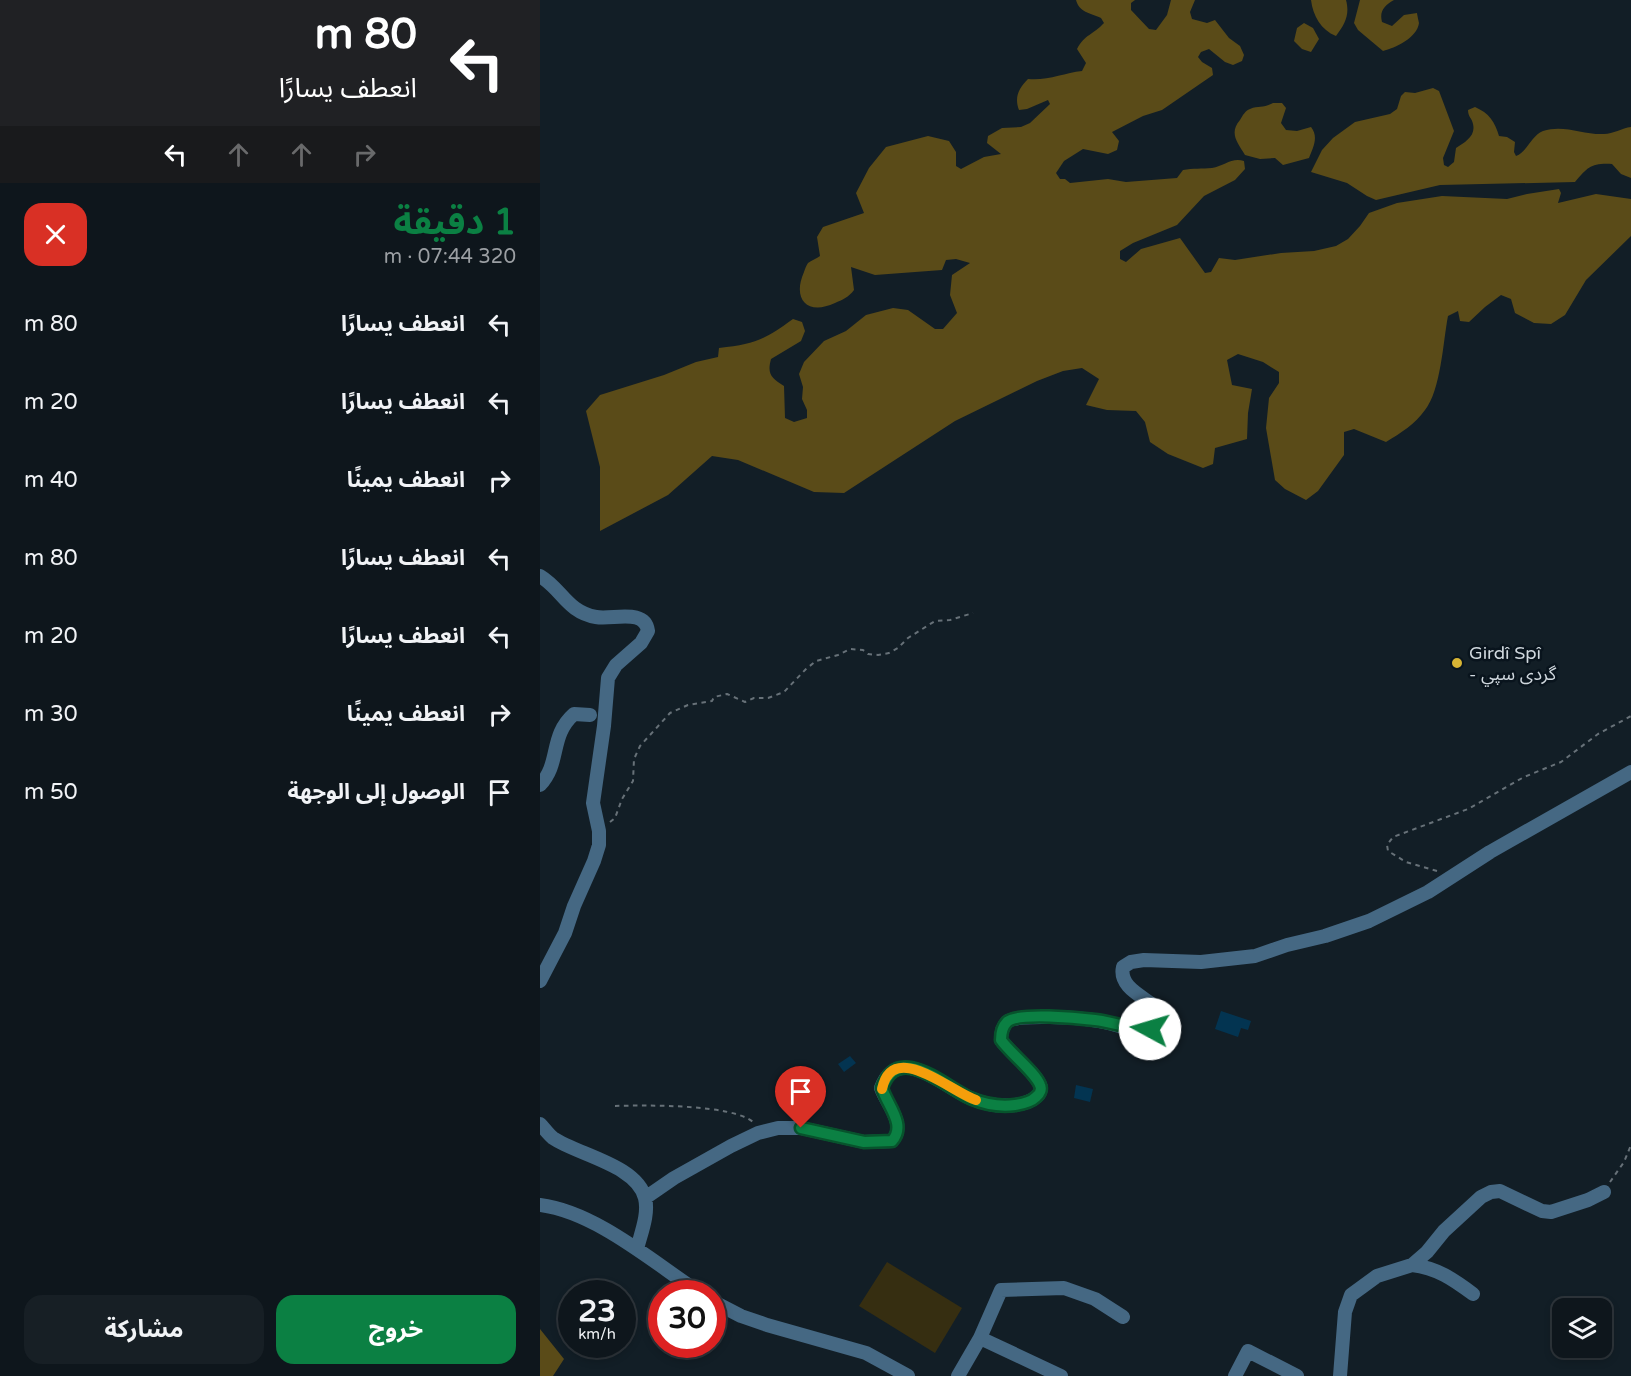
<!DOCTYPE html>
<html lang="ar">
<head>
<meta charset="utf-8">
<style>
	:root { --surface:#0e161c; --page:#171f25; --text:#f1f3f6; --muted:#9b9fa3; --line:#2e353b; --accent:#0b8043 }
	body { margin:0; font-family:"Varela Round","Noto Sans Arabic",sans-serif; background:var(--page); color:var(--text); direction:rtl; height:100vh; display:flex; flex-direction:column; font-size:22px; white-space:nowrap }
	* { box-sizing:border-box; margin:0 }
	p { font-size:20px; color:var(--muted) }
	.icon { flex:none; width:33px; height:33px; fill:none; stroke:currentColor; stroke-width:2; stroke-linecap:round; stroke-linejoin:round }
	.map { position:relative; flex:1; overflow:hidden; direction:ltr }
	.drawer { display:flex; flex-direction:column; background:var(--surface); width:540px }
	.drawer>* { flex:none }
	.guide { background:#202124; color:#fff; overflow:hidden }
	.fabs { position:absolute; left:1012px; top:1298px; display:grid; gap:12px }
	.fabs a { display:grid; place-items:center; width:60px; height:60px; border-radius:12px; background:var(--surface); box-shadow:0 3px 9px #0003,0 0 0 2px var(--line); font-size:30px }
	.speed { position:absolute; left:18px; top:1280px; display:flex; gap:12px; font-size:30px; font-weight:700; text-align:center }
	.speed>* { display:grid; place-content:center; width:78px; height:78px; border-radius:50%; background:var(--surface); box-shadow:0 3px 9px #0003,0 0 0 2px var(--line); line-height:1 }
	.speed small { font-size:15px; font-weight:400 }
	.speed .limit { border:9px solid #d22; background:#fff; color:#111 }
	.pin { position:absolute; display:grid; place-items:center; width:51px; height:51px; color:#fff; margin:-62px -26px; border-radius:50% 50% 50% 0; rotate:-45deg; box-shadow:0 0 6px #0007 }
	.pin .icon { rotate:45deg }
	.me { position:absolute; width:66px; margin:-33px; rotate:276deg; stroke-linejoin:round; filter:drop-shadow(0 0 4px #0008) }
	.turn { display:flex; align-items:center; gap:21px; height:126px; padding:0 24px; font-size:27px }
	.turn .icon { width:78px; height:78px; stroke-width:2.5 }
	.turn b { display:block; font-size:42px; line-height:51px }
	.lanes { display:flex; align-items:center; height:57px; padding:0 24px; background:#0003; justify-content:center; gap:30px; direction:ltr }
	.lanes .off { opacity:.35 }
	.round { display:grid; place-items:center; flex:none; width:63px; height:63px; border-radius:18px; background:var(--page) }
	.overview { display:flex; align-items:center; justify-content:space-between; height:102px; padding:0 24px }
	h1 { font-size:36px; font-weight:700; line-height:45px; color:var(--accent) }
	.button { display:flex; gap:12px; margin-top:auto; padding:12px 24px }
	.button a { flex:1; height:69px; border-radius:18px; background:var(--accent); color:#fff; font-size:24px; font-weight:700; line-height:69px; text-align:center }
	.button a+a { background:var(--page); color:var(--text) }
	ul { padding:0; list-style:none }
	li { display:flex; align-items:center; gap:18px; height:78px; padding:0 24px }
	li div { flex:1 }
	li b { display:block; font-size:22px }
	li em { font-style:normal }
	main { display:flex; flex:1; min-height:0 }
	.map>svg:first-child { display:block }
	.green { fill:#362e11 }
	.forest { fill:#5a4b18 }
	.building { fill:#033451 }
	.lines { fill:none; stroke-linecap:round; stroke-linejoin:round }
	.path { stroke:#677178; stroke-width:2; stroke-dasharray:4.5 4.5; stroke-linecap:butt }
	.minor { stroke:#456883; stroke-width:14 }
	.route-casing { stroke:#07532c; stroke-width:15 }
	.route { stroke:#0b8043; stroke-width:10 }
	.slow { stroke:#f59e0b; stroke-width:10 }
	.poi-dot { fill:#d7b434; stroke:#09141d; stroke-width:2 }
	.labels { text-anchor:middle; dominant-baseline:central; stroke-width:5; stroke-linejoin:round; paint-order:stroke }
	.poi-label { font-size:18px; fill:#d0d8de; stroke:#09141d; text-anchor:start }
</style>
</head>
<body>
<main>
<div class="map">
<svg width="1091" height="1376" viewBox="0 0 1091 1376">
	<rect width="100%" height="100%" fill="#121e26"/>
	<path class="green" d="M347 1262 422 1308 395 1353 319 1306Z"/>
	<path class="forest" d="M536 0H595L591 3V10L609 29 616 30 627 15 631 0H655L650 12 652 19 667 23 675 20 689 38 700 46 704 55 702 61 693 65 685 62 669 49 661 52 658 57 662 62 672 68 673 75 622 110 603 116 572 132 579 141 577 150 568 154 543 149 524 161 516 173 520 179H525L530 183 568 179 586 182 637 178 643 170C653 168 662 169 672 168 684 166 692 157 704 161L705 169 695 180 664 196 637 225 593 243 580 251V259L586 262 601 249 640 238 665 273 671 272 679 258 695 260 741 253 774 251 796 246 808 239 820 226 829 213 857 203 902 196 967 199 987 194 1019 189 1021 193 1018 203 1056 194 1091 199V236L1046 280 1025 315 1011 324 994 323 975 313 971 299 961 295 945 307 929 322 920 321 918 311 908 316C903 342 901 390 885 410 875 424 861 433 846 442L814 429 804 432V455L778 491 766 500 745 489 735 480 726 428 729 398 739 383V372L723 362 698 354 687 360 692 385 712 389 708 413 707 439 675 448 673 464 663 468 628 454 610 442 605 422 596 411 567 410 546 405 559 379 542 368 523 371 497 381 415 421 304 493 274 492 198 460 172 456 128 495 60 531V467L46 411 60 395 124 375 156 362 178 357 179 348C215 344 224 340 253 319L262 322 265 331 261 341 231 359C227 374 231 378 244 386L245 418 254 422 267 418V410L262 399 263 387 259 374 264 362 284 341 306 331 326 315 353 308 368 310 395 329H403L417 313 410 295 412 275 430 263 416 259 406 260 402 270 335 275 311 267 314 290C309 297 302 300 295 303 267 316 252 299 264 272 265 269 266 266 268 263 271 261 277 258 280 256L277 237 283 227 324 213 316 193 329 168 346 147 388 136 409 141 416 152V166L421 169 444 157 461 154 447 143 448 136 462 128 481 127 490 123 510 104 508 100 487 109 479 110C474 97 479 88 488 79 507 81 524 73 542 71L546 63 537 49C545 34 553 35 564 23L561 18C550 13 539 12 536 0Z
		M771 0H806C810 15 805 24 796 36 781 30 773 16 771 0Z
		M820 0H854C845 5 839 11 842 22L852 26 864 15 877 13C877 14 879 23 879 23 877 38 855 48 843 51L818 30 814 23Z
		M764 23 773 28 779 39 771 52 762 49 754 41 757 28Z
		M893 88 899 91 914 131 903 158 904 165 908 167 914 162 916 148C925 142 936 136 933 124 932 118 928 117 928 110L935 107C949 113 955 122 959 136L967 137 975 142 974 152 976 156C987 152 991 136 1003 131 1024 124 1043 135 1064 134 1073 134 1082 128 1091 127V178L1081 174 1072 164C1051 163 1048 167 1035 182L900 185 836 200 827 196 807 183 771 172 782 150 793 138 815 122 850 114 857 109 861 96 865 92 875 93Z
		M733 103H742L746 108 741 123 746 130 757 131 771 127C779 137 773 148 769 158L743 165 735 158 720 159 705 155C697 142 689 133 700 120 703 115 705 111 710 109 719 105 722 109 733 103Z
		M0 1329 24 1359 13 1376H0Z"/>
	<path class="building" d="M681 1011 711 1021 708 1030 701 1028 698 1037 675 1029Z
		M310 1056 316 1063 304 1072 298 1064Z
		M536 1085 553 1089 550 1102 534 1098Z"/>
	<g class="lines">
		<path class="path" d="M70 822 75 818 82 799 93 781 94 759 100 746 130 713 148 705 172 701 174 697 187 694 205 702 214 698H228L244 692 266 669 276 661 298 655 310 649 323 650 328 654 338 655 349 653 358 648 368 638 395 621 410 620 433 613
			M897 871 866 862 848 851 847 845 853 837 928 809 984 777 1021 762 1058 734 1091 716
			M75 1106C104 1105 192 1104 213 1122
			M1070 1182 1084 1162 1091 1145"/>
		<path class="minor" d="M0 576C22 589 27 612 56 617 73 620 105 608 108 631L101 643 76 665 68 678 64 726 53 803 59 831V845L54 861 34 906 25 933 0 981
			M0 785C21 763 9 736 34 714L50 715
			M0 1124C4 1128 8 1134 13 1138 38 1155 97 1165 105 1198 109 1214 101 1233 97 1249
			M105 1198 134 1178 191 1146 218 1133 238 1128H261L324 1142 352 1141C367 1125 347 1105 341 1088 358 1042 404 1087 430 1098 444 1104 459 1107 475 1105 482 1104 491 1102 496 1097 500 1094 502 1089 500 1085 495 1072 470 1053 461 1040 461 1034 462 1027 467 1022 477 1013 543 1018 559 1021 574 1023 594 1033 609 1029 618 1027 620 1019 620 1011 608 998 578 989 583 967L591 962 604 960 661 962 715 956 747 945 785 936 829 921 888 892 950 852 1091 772
			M0 1205C56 1212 114 1263 160 1293
			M872 1265C897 1268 913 1279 933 1294
			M172 1301 201 1316 227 1325 326 1353 368 1376
			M440 1338 521 1376
			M418 1376 440 1338 461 1290 524 1288 555 1299 583 1317
			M695 1376 708 1351 757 1376
			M800 1376 805 1312 811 1295 837 1276 872 1265 887 1252 904 1231 941 1197 951 1192 960 1191 1002 1211 1011 1212 1048 1200 1064 1192"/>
	</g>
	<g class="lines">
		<g class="route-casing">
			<path id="route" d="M261 1128 324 1142 352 1141C367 1125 347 1105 342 1088 358 1042 404 1086 430 1098 444 1104 460 1107 475 1105 482 1104 491 1102 496 1097 500 1094 502 1089 500 1085 495 1072 470 1053 461 1040 461 1034 462 1027 467 1022 478 1012 539 1018 555 1020 574 1022 591 1030 610 1029"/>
		</g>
		<use href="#route" class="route"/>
		<path class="slow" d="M342 1089C353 1039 411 1092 436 1100"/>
	</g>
	<circle class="poi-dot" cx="917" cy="663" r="6"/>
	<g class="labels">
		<g class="poi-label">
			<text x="929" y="653">Girdî Spî<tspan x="929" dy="21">- گردی سپي</tspan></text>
		</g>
	</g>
</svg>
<div class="fabs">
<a><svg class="icon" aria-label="layers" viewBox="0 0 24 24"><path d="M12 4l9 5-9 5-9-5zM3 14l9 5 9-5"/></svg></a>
</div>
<div class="speed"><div>23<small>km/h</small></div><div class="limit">30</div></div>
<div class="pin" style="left:261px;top:1128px;background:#d93025"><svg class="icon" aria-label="arrive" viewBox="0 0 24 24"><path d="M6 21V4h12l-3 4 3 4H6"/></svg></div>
<svg class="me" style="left:610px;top:1029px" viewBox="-20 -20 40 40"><circle r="19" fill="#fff"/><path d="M0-13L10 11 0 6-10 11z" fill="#0b8043"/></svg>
</div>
<section class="drawer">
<div class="guide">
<div class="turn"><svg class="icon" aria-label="left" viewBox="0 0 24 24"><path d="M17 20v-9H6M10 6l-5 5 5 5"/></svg><div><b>80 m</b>انعطف يسارًا</div></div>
<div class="lanes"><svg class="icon" aria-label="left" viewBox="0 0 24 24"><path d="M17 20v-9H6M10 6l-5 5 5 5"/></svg><svg class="icon off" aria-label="ahead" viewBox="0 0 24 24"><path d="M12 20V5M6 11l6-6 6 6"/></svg><svg class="icon off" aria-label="ahead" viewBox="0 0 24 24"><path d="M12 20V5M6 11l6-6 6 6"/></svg><svg class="icon off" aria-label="right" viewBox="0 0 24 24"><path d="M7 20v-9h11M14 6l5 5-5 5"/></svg></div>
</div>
<div class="overview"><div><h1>1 دقيقة</h1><p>320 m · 07:44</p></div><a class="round" style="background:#d93025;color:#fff"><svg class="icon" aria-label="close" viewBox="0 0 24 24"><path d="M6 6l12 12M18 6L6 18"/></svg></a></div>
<ul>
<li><svg class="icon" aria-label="left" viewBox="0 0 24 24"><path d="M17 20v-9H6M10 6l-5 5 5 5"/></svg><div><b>انعطف يسارًا</b></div><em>80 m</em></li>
<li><svg class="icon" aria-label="left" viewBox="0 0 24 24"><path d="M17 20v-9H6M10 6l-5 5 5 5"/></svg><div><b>انعطف يسارًا</b></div><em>20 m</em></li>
<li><svg class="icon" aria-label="right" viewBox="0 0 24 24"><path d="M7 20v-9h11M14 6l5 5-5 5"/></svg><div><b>انعطف يمينًا</b></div><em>40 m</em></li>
<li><svg class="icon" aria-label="left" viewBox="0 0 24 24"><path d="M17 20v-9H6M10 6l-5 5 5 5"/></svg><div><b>انعطف يسارًا</b></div><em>80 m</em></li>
<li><svg class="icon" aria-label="left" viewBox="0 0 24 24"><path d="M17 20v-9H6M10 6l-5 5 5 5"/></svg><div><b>انعطف يسارًا</b></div><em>20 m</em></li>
<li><svg class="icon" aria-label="right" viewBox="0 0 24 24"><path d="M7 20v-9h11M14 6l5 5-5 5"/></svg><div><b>انعطف يمينًا</b></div><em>30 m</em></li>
<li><svg class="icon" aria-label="arrive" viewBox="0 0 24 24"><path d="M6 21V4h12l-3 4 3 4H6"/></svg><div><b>الوصول إلى الوجهة</b></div><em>50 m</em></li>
</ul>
<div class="button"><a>خروج</a><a>مشاركة</a></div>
</section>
</main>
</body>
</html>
